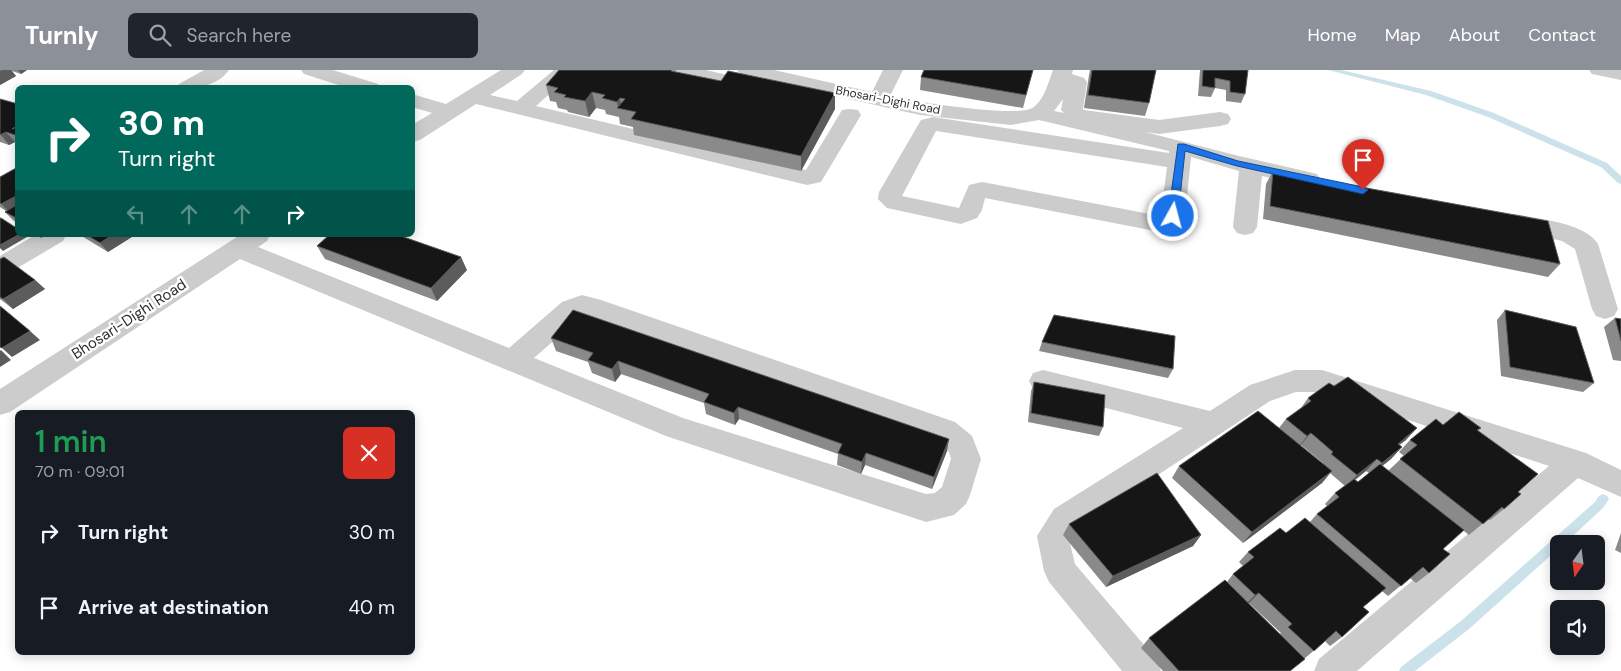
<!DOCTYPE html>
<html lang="en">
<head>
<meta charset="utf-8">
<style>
	:root { --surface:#171b24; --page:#20242c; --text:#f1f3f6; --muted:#9ea1a6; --accent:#8c9099 }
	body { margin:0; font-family:"DM Sans",sans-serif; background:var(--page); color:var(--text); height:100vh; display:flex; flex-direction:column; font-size:19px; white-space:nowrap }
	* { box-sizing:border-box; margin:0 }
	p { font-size:16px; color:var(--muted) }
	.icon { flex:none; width:28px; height:28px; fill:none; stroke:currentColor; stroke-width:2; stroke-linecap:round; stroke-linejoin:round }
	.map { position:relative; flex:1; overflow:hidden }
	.sheet { position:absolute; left:15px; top:340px; width:400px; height:245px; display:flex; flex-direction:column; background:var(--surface); border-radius:8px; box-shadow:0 2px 12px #0003 }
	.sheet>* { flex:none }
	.guide { position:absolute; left:15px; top:15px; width:400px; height:152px; border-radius:8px; box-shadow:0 2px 12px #0003; background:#00695c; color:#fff; overflow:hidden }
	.needle { width:32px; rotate:194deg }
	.fabs { position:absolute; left:1550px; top:465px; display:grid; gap:10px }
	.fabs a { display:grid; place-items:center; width:55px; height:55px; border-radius:8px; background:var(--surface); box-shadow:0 2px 12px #0003; font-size:25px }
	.pin { position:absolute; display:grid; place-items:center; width:42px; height:42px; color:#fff; margin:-51px -21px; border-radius:50% 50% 50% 0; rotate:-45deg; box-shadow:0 0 5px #0007 }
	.pin .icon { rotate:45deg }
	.me { position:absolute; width:55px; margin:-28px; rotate:7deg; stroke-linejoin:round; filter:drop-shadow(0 0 4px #0008) }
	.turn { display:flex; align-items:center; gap:18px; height:105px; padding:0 20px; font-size:22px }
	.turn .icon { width:65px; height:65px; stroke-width:2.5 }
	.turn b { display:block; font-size:35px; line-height:42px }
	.lanes { display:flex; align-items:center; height:48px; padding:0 20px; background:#0003; justify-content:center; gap:25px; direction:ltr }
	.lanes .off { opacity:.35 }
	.round { display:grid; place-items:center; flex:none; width:52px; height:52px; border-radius:8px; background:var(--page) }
	.headline { display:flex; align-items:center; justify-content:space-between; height:85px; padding:0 20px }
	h1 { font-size:30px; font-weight:600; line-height:38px; color:#1e9e55 }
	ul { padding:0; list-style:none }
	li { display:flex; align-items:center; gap:15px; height:75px; padding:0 20px }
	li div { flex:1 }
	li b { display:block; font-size:19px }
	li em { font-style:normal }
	header { display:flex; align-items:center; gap:30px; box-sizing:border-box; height:70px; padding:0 25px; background:var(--accent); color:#fff }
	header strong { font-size:24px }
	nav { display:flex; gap:28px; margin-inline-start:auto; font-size:18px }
	.search { width:350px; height:45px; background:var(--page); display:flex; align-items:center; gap:12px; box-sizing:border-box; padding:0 18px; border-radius:8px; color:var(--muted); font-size:19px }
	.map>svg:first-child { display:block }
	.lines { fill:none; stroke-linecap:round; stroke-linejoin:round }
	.stream { fill:#cbe2eb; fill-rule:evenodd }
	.minor { fill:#ccc; fill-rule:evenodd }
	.wall { fill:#8a8a8a; fill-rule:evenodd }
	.shaded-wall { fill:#5c5c5c }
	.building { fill:#161616; stroke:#5c5c5c }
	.route { fill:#1a73e8; stroke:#114b97 }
	.labels { text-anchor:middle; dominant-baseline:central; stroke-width:5; stroke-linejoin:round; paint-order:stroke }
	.far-street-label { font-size:12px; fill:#2f2f2f; stroke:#fff }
	.street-label { font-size:15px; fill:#2f2f2f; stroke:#fff }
</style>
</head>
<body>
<header>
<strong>Turnly</strong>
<div class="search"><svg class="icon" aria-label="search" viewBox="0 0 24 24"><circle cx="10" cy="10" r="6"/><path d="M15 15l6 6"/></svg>Search here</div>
<nav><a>Home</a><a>Map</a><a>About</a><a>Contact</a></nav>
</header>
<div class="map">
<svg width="1621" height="601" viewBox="0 0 1621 601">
	<rect width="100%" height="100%" fill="#fff"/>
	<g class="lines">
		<path class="stream" d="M1328 0H1341L1431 21 1494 43 1607 93 1621 106V114L1618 113 1601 97 1488 47 1426 25Z
			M1603 424 1607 426 1609 429 1603 438 1564 474H1559V478L1469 559 1415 601H1399L1401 597 1461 551 1595 432 1599 426Z"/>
		<path class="minor" d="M204 0H229C217 17 195 18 176 18L179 14Z
			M301 0H333L378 14 381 18H348L304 4Z
			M501 0H525L522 4 490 25 517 31 554 0H576L536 36 806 100 842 40 850 39 858 40 861 45 821 112 807 115 476 34 420 70 412 72V55L432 43 412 37V24L446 34Z
			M669 0H706L765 14 768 18 765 22 758 24 672 4Z
			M737 0H774L872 22 883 0H903L890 26C913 31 1019 49 1034 37 1045 28 1048 13 1053 0H1073L1072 4 1084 8 1087 12 1083 39 1084 40 1159 50 1220 42 1228 44 1231 49 1228 54 1220 56 1159 64 1145 62 1239 86 1309 102 1317 104 1320 109 1317 114 1309 116 1262 106 1257 157 1253 163 1245 165 1237 163 1233 157 1239 101 1191 87 1185 146 1176 157 1155 161 985 128 982 140 977 148 961 154 887 138 878 129 879 122 921 50 933 47 1169 83V81L1039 50 1011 55 920 45 747 6 740 4ZM1063 29 1061 40 1064 43 1054 41ZM936 61 1167 97 1161 143 1155 145 982 112 969 115 959 138 902 126Z
			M1589 0H1621V10L1592 4Z
			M1515 144C1538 149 1586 153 1598 174L1618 239 1614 246 1605 249 1596 246 1592 239 1575 179 1562 171 1507 158 1503 152 1507 146Z
			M35 165H66L63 171 9 203 0 206V186Z
			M240 165H270L267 171 258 177 509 278 562 232 582 225 601 230 955 352 972 366 981 389 970 425 966 434 954 445 926 452 666 366 240 189 10 342 0 345V319ZM583 245 935 370 949 382 951 389 942 417 935 423 926 424 683 348 534 288Z
			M1043 300 1210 341 1250 315 1295 300H1322L1586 383 1621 400V427L1578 408 1357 601H1314L1319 589 1549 396 1322 322H1296L1270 331 1076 459 1069 469 1075 494 1156 589 1161 601H1122L1049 512 1044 501 1037 466 1054 439 1183 358 1033 319 1029 311 1033 303Z"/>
	</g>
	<path class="wall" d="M0 0H27L21 4 12 1 16 6 0 15Z
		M675 0 676 2 721 11 835 23V39L801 101 634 65 633 57 620 54 619 47 606 44 605 40 596 38 589 47 568 42 567 40 558 38 556 32 550 31 546 15Z
		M1033 0 1023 38 920 20 921 7Z
		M1090 0H1156L1149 33 1145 46 1084 38 1089 5Z
		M1200 0H1248L1245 24 1241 33 1226 31V20L1215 18 1211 27 1198 26Z
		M0 29 18 34V73L15 72 9 75 0 72Z
		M18 97V153L14 151 5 142 6 141 0 137V107Z
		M1273 101 1560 194 1548 207 1263 149 1266 114Z
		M80 165H135L108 182Z
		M317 176 467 200 437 231 325 189Z
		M0 189 35 210 45 219 13 239 0 229Z
		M1505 240 1594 313 1583 322 1501 306 1497 250Z
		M1615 248 1621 249V291L1613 290 1604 257Z
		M551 268 947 381 932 419 865 395 861 404 837 395 838 384 739 349 735 355 706 344 704 333 621 304 615 312 592 303 588 292 556 281Z
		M1042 272 1173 299 1168 308 1039 281Z
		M1034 312 1103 357 1099 366 1028 352 1031 321Z
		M1308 328 1406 370 1399 375 1402 377 1391 389 1382 396 1388 401 1404 386 1399 382 1410 370 1443 355 1481 358 1478 361 1518 422 1504 439 1490 450 1488 449 1469 465 1411 419 1443 479 1429 503 1416 513 1410 508 1388 526 1382 521 1363 537 1342 567 1330 576 1325 571 1290 601H1163L1141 578 1149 568 1227 512 1233 504 1243 496 1239 492 1248 482 1310 452 1317 444 1327 436 1325 434 1335 423 1345 416 1330 403 1322 413 1243 473 1172 408 1179 396 1279 358 1286 349 1301 338ZM1301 375 1323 393 1322 394 1300 376ZM1366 401 1369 403 1358 412 1355 410ZM1248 533H1249L1281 563 1280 564Z
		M1069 454 1201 465 1193 476 1106 517 1063 465Z
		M1621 463V483L1615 480Z"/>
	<path class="shaded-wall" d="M2 0H11L16 6 0 15V1Z
		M18 0H27L21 4Z
		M592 22 596 38 589 47 585 31Z
		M835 23V39L801 101V86Z
		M620 28 622 39 618 38 617 32Z
		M6 62 15 72 9 75 1 65Z
		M18 125V140L11 144 1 134Z
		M18 165H25L27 167 3 181 0 178V175Z
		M38 165H46L41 168Z
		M112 165H135L108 182 100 173Z
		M461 187 467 200 437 231 431 218Z
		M35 210 45 219 13 239 3 229Z
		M30 261 40 270 12 287 2 278Z
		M1 280 11 290 0 297V281Z
		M618 291 621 304 615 312 612 299Z
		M738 337 739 349 735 355 734 343Z
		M1417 358 1406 370 1386 385 1398 374Z
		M1311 363 1301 375 1298 378 1307 366Z
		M949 369 947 381 932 419 934 407Z
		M1402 377 1391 389 1371 405 1382 393Z
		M866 383 865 395 861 404 862 392Z
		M1377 389 1366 401 1346 417 1357 405Z
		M1332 401 1322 413 1243 473 1252 462Z
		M1201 465 1193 476 1106 517 1113 506Z
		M1259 523 1249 533 1245 535 1255 525Z"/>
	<path class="building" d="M559 0H672L671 1 721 11 728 1 835 23 801 86 631 49 636 42 617 38 625 29 620 28 617 32 602 28 605 25 592 22 585 31 564 27 566 25 554 22 558 18 546 15Z
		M924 0H1033L1026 25 921 7Z
		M1092 0H1156L1149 33 1088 25Z
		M1203 0H1248L1245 24 1230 22V11L1215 8V18L1202 16Z
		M0 29 18 34V56L12 59 18 56V66L6 62 0 65Z
		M18 97V125L1 134 0 133V107Z
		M1273 101 1548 151 1560 194 1270 136Z
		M18 134V149L5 142Z
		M0 148H1L18 159V165L0 175Z
		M87 165H112L100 173Z
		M329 165H398L461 187 431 218 317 176Z
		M4 187 35 210 3 229 0 227V189Z
		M0 236 30 261 2 278 0 277Z
		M573 240 949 369 934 407 866 383 862 392 838 383 842 374 738 337 734 343 704 332 709 324 618 291 612 299 588 290 593 283 551 268Z
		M1505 240 1576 257 1594 313 1510 297Z
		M1054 245 1175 266 1173 299 1042 272Z
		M1615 248 1621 249V271Z
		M1348 307 1417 358 1398 374 1402 377 1382 393 1377 389 1357 405 1331 384 1333 382 1311 363 1307 366 1286 349 1311 331 1308 328 1329 313 1334 316Z
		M1034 312 1105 325 1103 357 1031 343Z
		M1258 341 1332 401 1252 462 1179 396Z
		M1459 342 1481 358 1477 360 1538 404 1518 422 1521 424 1504 439 1502 437 1483 454 1400 389 1417 375 1410 370 1436 349 1443 355Z
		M1380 394 1464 460 1443 479 1450 484 1429 503 1423 497 1401 516 1317 444 1339 427 1335 423 1354 409 1358 412Z
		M1157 403 1201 465 1113 506 1069 454Z
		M1305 448 1386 518 1363 537 1369 542 1342 567 1336 561 1314 581 1288 557 1292 554 1259 523 1255 525 1233 504 1254 487 1248 482 1280 458 1286 463Z
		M1225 510 1305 589 1290 601H1179L1149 568Z"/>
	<path class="route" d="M1178 74H1184L1238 91 1363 117 1368 120 1363 124 1237 96 1185 81 1178 146 1173 149 1168 146Z"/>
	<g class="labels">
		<g class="far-street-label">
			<text transform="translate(888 30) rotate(11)">Bhosari-Dighi Road</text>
		</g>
		<g class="street-label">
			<text transform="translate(129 249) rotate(-33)">Bhosari-Dighi Road</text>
		</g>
	</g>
</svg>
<div class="fabs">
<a><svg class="needle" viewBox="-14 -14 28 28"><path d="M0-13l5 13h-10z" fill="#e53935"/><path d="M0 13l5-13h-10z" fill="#9ea1a6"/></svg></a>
<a><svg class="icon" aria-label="sound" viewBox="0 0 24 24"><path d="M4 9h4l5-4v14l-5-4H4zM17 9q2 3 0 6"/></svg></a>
</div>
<div class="pin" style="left:1363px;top:120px;background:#d93025"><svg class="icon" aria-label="arrive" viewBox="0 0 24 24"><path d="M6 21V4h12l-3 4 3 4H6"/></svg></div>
<svg class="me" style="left:1173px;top:146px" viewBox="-20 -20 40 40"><circle r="17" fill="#1a73e8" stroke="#fff" stroke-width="3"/><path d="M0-11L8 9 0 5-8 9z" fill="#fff"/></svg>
<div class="guide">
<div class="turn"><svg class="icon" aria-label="right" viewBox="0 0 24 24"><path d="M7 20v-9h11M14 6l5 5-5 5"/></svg><div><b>30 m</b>Turn right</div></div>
<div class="lanes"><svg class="icon off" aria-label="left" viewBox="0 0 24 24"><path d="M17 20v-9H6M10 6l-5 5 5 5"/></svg><svg class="icon off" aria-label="ahead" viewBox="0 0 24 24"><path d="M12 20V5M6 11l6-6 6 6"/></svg><svg class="icon off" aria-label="ahead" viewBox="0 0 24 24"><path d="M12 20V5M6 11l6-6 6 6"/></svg><svg class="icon" aria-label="right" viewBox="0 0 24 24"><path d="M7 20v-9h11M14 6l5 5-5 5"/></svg></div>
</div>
<section class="sheet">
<div class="headline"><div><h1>1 min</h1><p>70 m · 09:01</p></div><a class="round" style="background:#d93025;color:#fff"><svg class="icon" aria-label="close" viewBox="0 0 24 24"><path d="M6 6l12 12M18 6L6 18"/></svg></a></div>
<ul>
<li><svg class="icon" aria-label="right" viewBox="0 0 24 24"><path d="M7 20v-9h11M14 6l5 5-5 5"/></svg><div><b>Turn right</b></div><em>30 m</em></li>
<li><svg class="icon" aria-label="arrive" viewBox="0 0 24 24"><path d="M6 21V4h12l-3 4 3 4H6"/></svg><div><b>Arrive at destination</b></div><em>40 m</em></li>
</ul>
</section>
</div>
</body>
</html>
